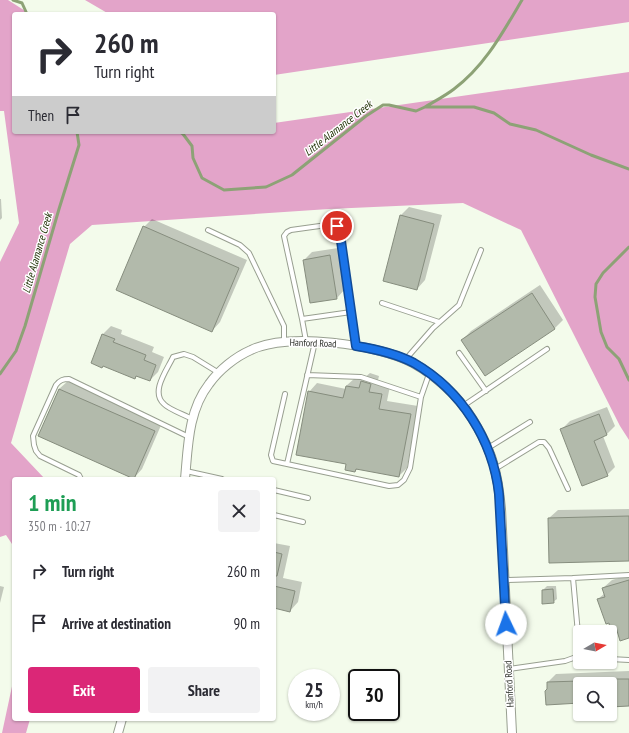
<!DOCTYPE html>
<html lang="en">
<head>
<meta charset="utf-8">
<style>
	:root { --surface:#fff; --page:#f2f2f3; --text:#2b2b33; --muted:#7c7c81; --accent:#db2777 }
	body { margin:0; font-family:"PT Sans Narrow",sans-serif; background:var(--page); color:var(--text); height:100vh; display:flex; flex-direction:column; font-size:15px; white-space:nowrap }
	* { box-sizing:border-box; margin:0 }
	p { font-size:13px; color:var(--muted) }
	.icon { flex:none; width:22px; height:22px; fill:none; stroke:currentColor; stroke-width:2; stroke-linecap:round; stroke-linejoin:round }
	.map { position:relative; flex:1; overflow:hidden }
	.sheet { position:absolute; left:12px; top:477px; width:264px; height:244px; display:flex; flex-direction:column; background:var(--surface); border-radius:4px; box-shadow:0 1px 3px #0004 }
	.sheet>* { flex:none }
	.hud { position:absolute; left:12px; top:12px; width:264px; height:122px; border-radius:4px; box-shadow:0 1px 3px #0004; background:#fff; color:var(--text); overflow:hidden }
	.needle { width:26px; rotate:80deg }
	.controls { position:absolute; left:573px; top:625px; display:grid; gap:8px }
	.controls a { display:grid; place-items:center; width:44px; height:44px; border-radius:4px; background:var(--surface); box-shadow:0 1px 3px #0004; font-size:20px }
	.speed { position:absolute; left:288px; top:669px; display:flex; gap:8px; font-size:20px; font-weight:700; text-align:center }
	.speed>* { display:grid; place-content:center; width:52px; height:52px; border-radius:50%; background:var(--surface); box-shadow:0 1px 3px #0004; line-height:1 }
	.speed small { font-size:10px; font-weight:400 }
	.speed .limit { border:2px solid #111; border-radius:6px; background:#fff; color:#111 }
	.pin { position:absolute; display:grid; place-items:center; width:34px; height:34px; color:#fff; margin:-17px; border:2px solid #fff; border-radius:50%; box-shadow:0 1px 4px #0007 }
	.me { position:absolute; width:44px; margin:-22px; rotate:357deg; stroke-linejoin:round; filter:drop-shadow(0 0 3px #0008) }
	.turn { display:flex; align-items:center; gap:14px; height:84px; padding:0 16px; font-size:18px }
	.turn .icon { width:52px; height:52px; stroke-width:2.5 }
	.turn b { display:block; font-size:28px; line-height:34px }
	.then { display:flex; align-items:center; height:38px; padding:0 16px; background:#0003; gap:8px; font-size:15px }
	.round { display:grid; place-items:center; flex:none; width:42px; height:42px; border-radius:4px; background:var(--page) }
	.overview { display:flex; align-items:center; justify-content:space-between; height:68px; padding:0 16px }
	h1 { font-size:24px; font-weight:700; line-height:30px; color:#1e9e55 }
	.button { display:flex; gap:8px; margin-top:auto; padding:8px 16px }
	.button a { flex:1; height:46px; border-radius:4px; background:var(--accent); color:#fff; font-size:16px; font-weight:700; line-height:46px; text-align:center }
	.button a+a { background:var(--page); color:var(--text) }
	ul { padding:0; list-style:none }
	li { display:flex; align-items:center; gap:12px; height:52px; padding:0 16px }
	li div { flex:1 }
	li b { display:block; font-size:15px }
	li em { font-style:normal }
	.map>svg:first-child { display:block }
	.forest { fill:#e3a4c9 }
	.shadow { fill:#0003 }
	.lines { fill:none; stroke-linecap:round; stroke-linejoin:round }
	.stream { stroke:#8da276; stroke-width:3 }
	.building { fill:#b2baab; stroke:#868d7e }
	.service-casing { stroke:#989f90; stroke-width:6 }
	.minor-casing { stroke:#989f90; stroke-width:10 }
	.service { stroke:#fff; stroke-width:4 }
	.minor { stroke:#fff; stroke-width:8 }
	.route-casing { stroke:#114b97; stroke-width:10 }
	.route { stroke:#1a73e8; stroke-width:7 }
	.labels { text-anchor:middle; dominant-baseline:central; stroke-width:3; stroke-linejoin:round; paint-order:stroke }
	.street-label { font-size:10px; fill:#2b2e28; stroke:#fff }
	.water-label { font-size:11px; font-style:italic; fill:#233408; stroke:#fff }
</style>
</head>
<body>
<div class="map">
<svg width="629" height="733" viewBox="0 0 629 733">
	<rect width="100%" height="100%" fill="#f3fbeb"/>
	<path class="forest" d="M0 0H8L30 14H14V132H274V123L629 72V440L620 426 521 230 463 203 329 209 92 225 70 244 11 443 45 479H14V547L6 535 0 537V262L19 223 4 111H0Z
		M85 0H629V22L274 75V14H109Z
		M14 677V719H30L26 733H2Z"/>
	<path class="shadow" d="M0 199H1L2 218 0 220Z
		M409 207 442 215 425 280 417 289 384 280 401 215Z
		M152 219 247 260 220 322 212 331 144 227Z
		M338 248 345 289 337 298 304 260 312 252Z
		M540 285 563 320 555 328 485 374 462 340 471 331Z
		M111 326 122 330 121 334 154 347 152 352 164 357 158 372 150 380 137 375 135 378 103 365 92 363 103 334Z
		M370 373 379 376 377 384 390 386 387 401 418 406 407 468 399 476 358 469 355 471 347 463 309 392 317 383 346 389V386L355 378 363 379Z
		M68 381 162 423 142 469 134 478 39 436 59 389Z
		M607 407 615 426 607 434 603 436 615 467 607 475 562 429 570 421Z
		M629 509V560L549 518 558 510Z
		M274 543 290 546 283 578 302 582 298 602 290 611 274 607Z
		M629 575V637L616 626 598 599 605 593 603 588 612 580Z
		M0 586 4 587 0 603Z
		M547 586H556L557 599 553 602 543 590Z
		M629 671V705L610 706V684H580V702L548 689V682L556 674Z"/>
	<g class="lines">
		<path class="stream" d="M13 0 22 3 27 14
			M425 107C435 101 445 96 454 89 485 66 503 32 522 0
			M180 132 183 134 192 146 193 158 202 178 224 190 266 187 292 175 366 116 383 105H389L416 111 425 107H474L494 113 510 124 536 130 591 155 629 169
			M629 247 603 273 596 284 595 297 601 332 607 347 619 359 629 380
			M0 374 16 351 25 326 59 209 79 145 77 132"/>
	</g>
	<path class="building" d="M400 215 434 224 417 290 383 281Z
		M143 226 239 268 212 332 116 290Z
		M330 255 337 299 310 303 303 260Z
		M532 293 555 329 485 376 461 340Z
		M102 334 115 339 113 342 146 355 144 360 156 365 150 381 136 376 135 379 103 366 102 368 91 363Z
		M361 381 371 384 369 392 382 394 379 409 411 414 399 477 356 469 355 472 345 470 346 464 296 455 308 391 343 398 346 386 359 388Z
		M59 389 155 431 134 479 38 436Z
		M599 414 607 435 594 441 608 476 582 486 560 429Z
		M629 516V561L549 563 548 518Z
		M274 552 282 554 277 576H274Z
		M629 580V638L620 641 616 627 610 629 609 623 606 624 597 599 605 597 602 588Z
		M274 586 295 591 290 612 274 608Z
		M553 589 554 603 542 604V590Z
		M610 679H629V706L610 707Z
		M580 681V703L546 705 545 691 547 689V682Z"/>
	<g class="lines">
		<g class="service-casing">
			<path id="service" d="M208 230 240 245 249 253 284 326V342
				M382 303 439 322
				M302 319 284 236 287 232 291 230 334 224 337 226 340 234 351 312
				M306 341 302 319 351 312 355 346
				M315 342 287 464 389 486 398 485 404 480 410 468 421 397 429 374
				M459 353 486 391
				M405 360 433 328 459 305 481 250
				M307 375 361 377 421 397
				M285 394 271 455 273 461 287 464
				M463 406 547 349
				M192 419C185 415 168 409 164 404 150 392 167 370 173 357L184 354 193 357 219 373
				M488 448 530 422
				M495 469 539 442H544L549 448 568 489
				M186 471 222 479
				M81 479 79 475 40 456 36 451 34 445 33 436 56 385C60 380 63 379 69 379L189 437
				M274 490 308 498
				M274 515 303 522
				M573 578 629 575
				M505 580 573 578 580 656
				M610 659 629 660
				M509 669 565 661 579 656"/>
		</g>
		<g class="minor-casing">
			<path id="minor" d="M185 479C188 447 188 411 209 384 219 370 235 357 251 350 288 332 377 344 413 363 426 370 441 382 451 392 473 414 492 449 497 479 499 489 500 499 501 509L512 733
				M118 733 122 719"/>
		</g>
		<use href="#service" class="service"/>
		<use href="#minor" class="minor"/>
	</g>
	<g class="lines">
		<g class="route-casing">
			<path id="route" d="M337 226 340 234 356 346C375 349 397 354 414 363 461 390 493 440 499 494L506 624"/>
		</g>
		<use href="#route" class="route"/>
	</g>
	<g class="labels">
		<g class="street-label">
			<text transform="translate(313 343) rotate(2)">Hanford Road</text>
			<text transform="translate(509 684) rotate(-93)">Hanford Road</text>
		</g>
		<g class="water-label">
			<text transform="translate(338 128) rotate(-38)">Little Alamance Creek</text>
			<text transform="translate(37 253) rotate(-74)">Little Alamance Creek</text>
		</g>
	</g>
</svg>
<div class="controls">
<a><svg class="needle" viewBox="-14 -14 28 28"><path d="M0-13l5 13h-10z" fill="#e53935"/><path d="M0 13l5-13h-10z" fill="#7c7c81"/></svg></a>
<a><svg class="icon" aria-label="search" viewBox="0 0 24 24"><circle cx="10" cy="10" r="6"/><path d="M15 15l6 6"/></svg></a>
</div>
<div class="speed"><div>25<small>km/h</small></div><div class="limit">30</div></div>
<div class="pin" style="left:337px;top:226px;background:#d93025"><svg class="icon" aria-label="arrive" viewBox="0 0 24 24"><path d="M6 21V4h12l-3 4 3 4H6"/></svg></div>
<svg class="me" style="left:506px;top:624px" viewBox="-20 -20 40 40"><circle r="19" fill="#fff"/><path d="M0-13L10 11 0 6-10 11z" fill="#1a73e8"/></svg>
<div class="hud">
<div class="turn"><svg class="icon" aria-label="right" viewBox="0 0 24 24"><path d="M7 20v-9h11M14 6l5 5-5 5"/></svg><div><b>260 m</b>Turn right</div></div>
<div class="then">Then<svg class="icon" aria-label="arrive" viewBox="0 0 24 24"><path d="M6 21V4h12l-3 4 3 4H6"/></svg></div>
</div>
<section class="sheet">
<div class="overview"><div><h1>1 min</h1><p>350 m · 10:27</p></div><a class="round"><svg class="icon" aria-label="close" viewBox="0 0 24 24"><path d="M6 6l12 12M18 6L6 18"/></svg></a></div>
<ul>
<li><svg class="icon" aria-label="right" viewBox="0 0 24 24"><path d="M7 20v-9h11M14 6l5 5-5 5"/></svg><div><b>Turn right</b></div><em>260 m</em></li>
<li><svg class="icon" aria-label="arrive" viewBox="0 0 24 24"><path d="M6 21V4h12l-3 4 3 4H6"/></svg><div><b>Arrive at destination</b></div><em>90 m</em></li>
</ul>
<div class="button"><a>Exit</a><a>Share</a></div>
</section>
</div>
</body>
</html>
